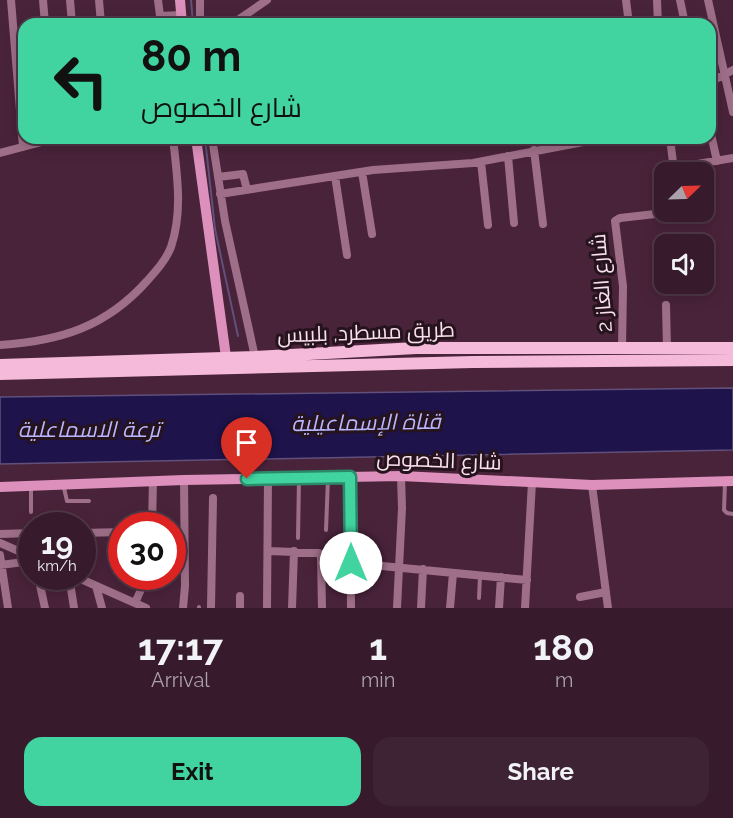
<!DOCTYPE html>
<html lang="en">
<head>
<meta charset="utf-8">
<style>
	:root { --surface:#371a2c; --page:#3e2334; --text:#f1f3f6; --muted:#aaa1a9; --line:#513848; --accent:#41d4a1 }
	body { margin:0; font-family:Raleway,Cairo,sans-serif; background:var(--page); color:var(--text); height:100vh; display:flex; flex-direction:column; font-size:22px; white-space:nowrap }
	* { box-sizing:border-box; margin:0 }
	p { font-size:20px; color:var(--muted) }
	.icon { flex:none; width:33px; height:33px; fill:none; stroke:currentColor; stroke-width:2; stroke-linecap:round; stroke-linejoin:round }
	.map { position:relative; height:608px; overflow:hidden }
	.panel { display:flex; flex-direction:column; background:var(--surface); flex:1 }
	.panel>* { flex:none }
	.guide { position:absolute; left:18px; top:18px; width:698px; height:126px; border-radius:18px; box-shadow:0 3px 15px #0003,0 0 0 2px var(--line); background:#41d4a1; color:#111; overflow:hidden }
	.needle { width:39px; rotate:67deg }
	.fabs { position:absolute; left:654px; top:162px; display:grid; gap:12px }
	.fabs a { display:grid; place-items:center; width:60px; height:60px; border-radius:12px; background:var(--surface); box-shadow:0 3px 15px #0003,0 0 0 2px var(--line); font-size:30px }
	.speed { position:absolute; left:18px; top:512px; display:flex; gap:12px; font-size:30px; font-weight:700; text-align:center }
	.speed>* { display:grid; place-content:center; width:78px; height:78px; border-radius:50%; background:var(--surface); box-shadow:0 3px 15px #0003,0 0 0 2px var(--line); line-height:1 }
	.speed small { font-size:15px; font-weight:400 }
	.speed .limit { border:9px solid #d22; background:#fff; color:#111 }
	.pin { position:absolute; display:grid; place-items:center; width:51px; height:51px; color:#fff; margin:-62px -26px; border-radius:50% 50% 50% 0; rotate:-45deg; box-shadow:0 0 6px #0007 }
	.pin .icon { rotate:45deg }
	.me { position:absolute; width:66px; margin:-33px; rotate:0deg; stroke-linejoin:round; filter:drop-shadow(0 0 4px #0008) }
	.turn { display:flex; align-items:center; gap:21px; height:126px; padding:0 24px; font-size:27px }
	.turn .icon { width:78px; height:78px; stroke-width:2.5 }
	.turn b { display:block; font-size:42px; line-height:51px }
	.eta { display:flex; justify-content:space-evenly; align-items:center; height:102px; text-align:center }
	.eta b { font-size:36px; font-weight:700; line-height:42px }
	.action { display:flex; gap:12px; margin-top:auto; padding:12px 24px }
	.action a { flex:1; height:69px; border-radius:18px; background:var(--accent); color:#111; font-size:24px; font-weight:700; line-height:69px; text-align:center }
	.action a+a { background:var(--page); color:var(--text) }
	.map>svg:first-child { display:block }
	.water { fill:#1e134a; stroke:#60507b; stroke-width:1.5 }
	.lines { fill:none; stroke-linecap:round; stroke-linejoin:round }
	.stream { stroke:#60507b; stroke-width:2 }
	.service { stroke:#9f6f89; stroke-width:4 }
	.minor { stroke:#9f6f89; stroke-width:8 }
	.secondary { stroke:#dc90bb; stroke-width:10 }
	.primary { stroke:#f5b9d9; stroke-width:12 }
	.route-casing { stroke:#2a8a69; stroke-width:15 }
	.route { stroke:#41d4a1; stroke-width:10 }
	.labels { text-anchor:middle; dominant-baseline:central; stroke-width:6; stroke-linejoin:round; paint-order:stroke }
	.street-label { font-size:21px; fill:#fae0ed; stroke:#25131d }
	.water-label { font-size:22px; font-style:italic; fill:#b9b6ff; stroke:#25131d }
</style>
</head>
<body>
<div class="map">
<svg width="733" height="608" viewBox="0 0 733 608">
	<rect width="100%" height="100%" fill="#49233a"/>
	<path class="water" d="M733 388V450L0 464V397Z"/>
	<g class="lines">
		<path class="stream" d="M191 0 193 24
			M205 138 215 229 238 336"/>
		<path class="service" d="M725 482 724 510 727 513 733 514
			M64 488 67 501H89
			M31 512V489
			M326 530 328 478
			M298 538 299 479
			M479 598 480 576
			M199 608V607"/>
		<path class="minor" d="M11 0 23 147
			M43 0 45 24
			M70 0 72 24
			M99 0 101 24
			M158 0 161 24
			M200 0V24
			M626 0 629 24
			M657 0 658 24
			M680 0 685 24
			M708 0 733 112
			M160 16 181 15
			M232 24 267 0
			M710 82 733 70
			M710 130 717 161
			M212 138 225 221 255 357
			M670 138 674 171
			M534 150 543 224
			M0 153 57 138
			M508 156 514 223
			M481 162 488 225
			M674 168 733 158
			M362 172 372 234
			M335 176 347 255
			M218 177 243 174 247 190
			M220 194 373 170 473 163 604 138
			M666 305 667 348
			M0 345C60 341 106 327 147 281 156 271 166 260 171 247 183 211 177 175 173 138
			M622 348 623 286 615 221 620 218 673 212
			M350 477 351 608
			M592 485 608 608
			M152 525 153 481
			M82 533 122 532
			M0 534 32 533
			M0 543 32 557
			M269 551 319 553 321 557 322 608
			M0 555 8 608
			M351 563 527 580
			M0 565 32 561
			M38 576 45 608
			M69 576 74 608
			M74 576 146 608
			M96 586 102 608
			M580 597 606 592
			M135 603 147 576
			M183 608 185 586 184 480
			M211 608 213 498
			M240 608V596
			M267 608 268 479
			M292 608 294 551
			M397 608 402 508 401 476
			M421 608 423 569
			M450 608 453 573
			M499 608 501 577
			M525 608 532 482"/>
		<path class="secondary" d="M180 0 182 24
			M196 138 226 357
			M0 487 184 480 401 476 592 485 733 481"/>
		<path class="primary" d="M0 365 255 357 416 348H733
			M0 374 473 362 733 360"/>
	</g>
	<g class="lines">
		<g class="route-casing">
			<path id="route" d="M247 479 350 477 351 563"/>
		</g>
		<use href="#route" class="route"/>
	</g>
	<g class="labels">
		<g class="street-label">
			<text transform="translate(601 283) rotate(-94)">شارع الغاز 2</text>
			<text transform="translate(366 332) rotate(-2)">طريق مسطرد, بلبيس</text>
			<text transform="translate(439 460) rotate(2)">شارع الخصوص</text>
		</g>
		<g class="water-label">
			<text transform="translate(366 422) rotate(-1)">قناة الإسماعيلية</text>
			<text x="89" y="429">ترعة الاسماعلية</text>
		</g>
	</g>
</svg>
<div class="fabs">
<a><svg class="needle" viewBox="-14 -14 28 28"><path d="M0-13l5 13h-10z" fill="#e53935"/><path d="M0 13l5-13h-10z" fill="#aaa1a9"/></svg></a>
<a><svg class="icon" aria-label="sound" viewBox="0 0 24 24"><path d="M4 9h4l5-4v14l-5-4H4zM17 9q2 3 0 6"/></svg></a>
</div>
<div class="speed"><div>19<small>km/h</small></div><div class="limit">30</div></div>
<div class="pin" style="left:247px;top:479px;background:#d93025"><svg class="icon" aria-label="arrive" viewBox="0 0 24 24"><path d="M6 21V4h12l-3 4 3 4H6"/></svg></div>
<svg class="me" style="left:351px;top:563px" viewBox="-20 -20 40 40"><circle r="19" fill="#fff"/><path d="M0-13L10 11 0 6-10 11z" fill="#41d4a1"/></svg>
<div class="guide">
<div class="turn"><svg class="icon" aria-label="left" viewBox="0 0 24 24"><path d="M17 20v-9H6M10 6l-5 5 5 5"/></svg><div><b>80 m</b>شارع الخصوص</div></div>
</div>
</div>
<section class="panel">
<div class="eta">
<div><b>17:17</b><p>Arrival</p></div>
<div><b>1</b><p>min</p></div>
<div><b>180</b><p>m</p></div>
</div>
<div class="action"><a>Exit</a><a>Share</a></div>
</section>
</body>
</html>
